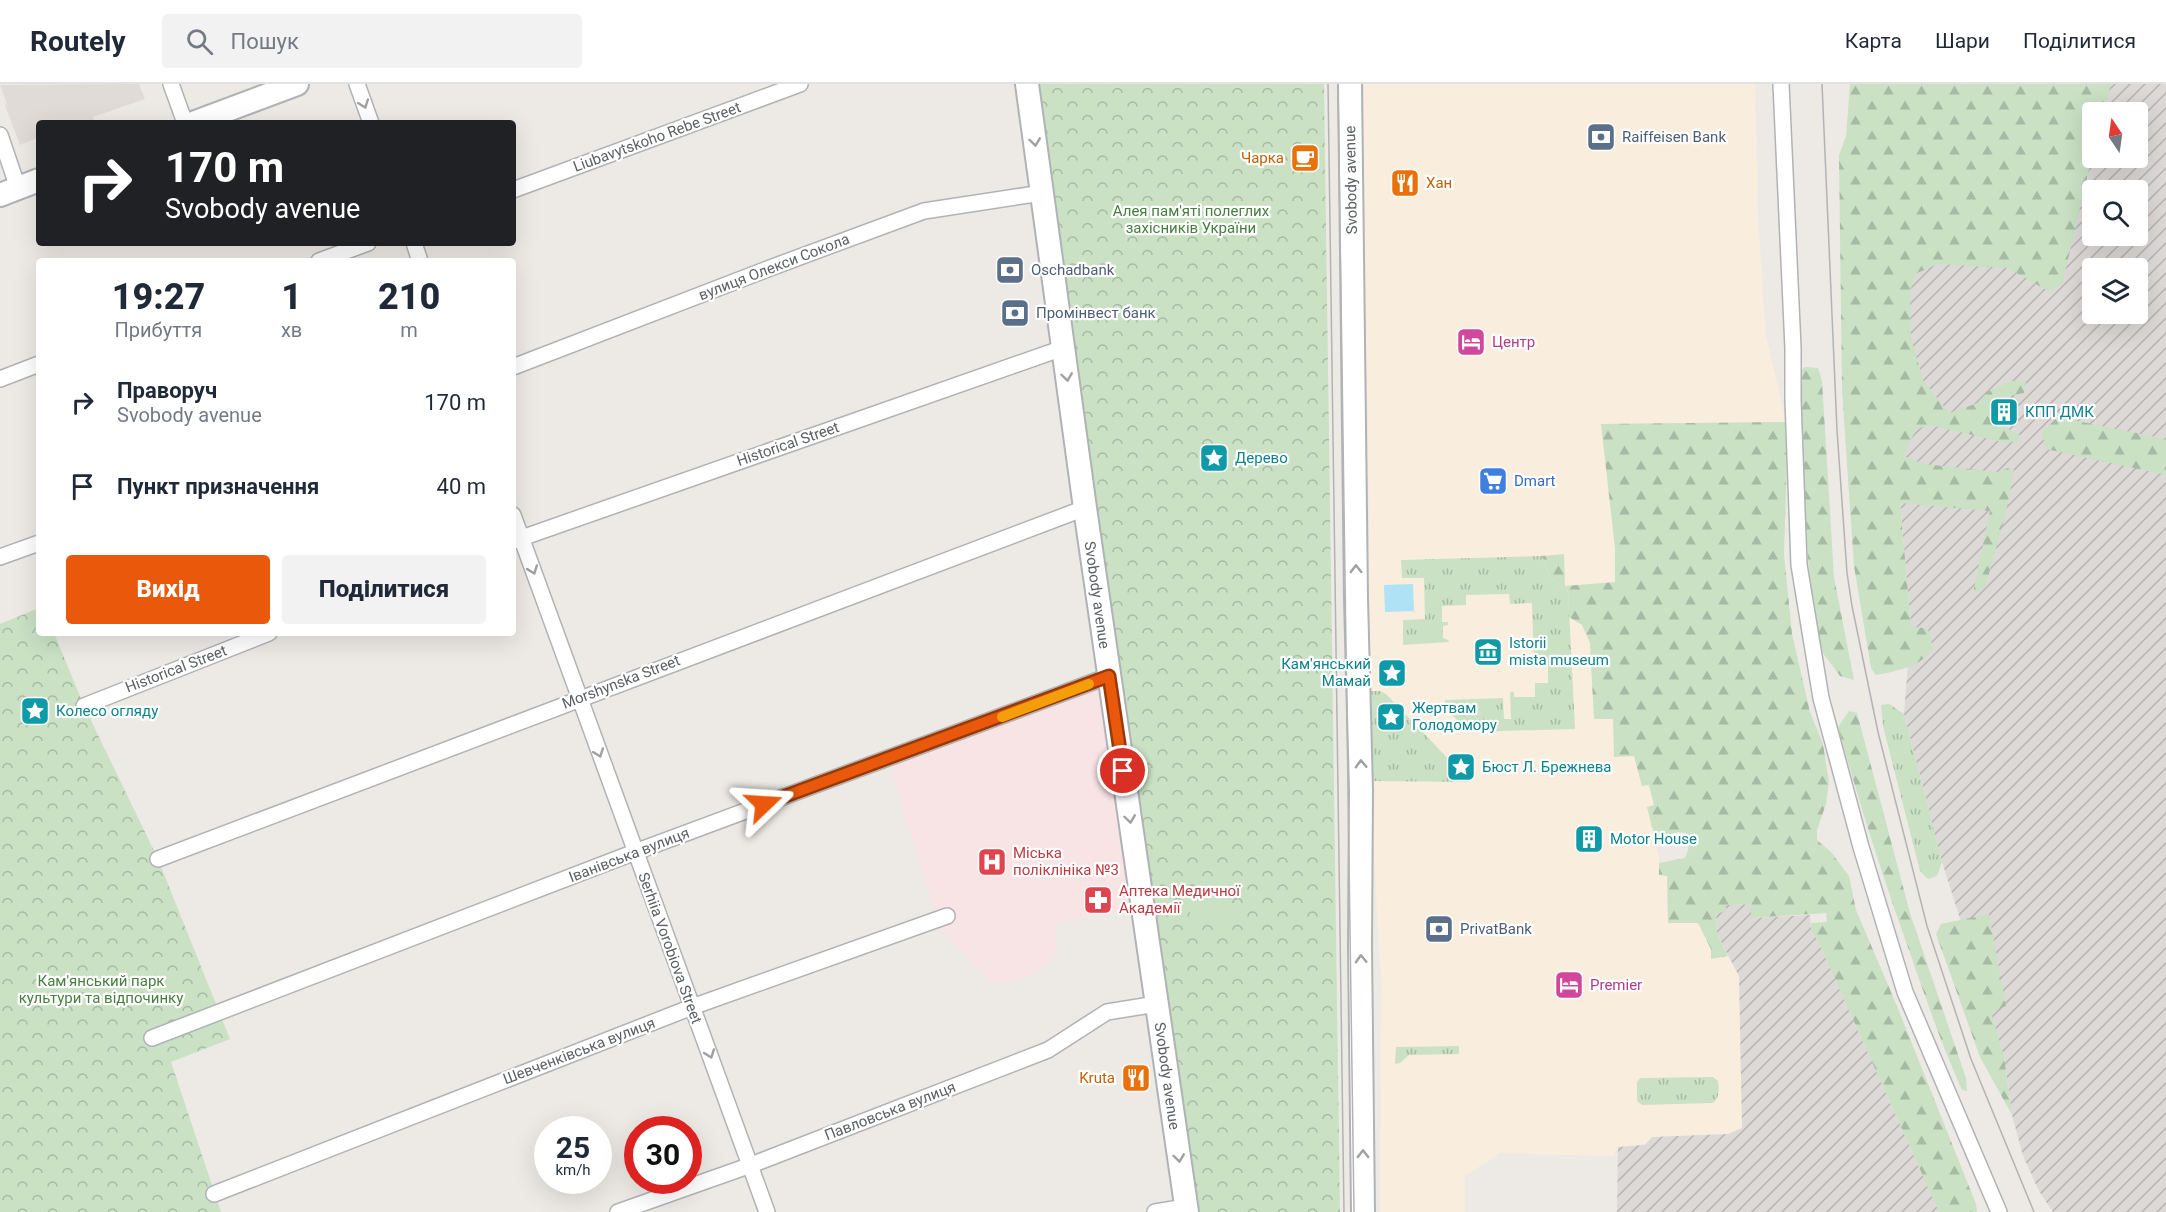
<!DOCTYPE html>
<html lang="uk">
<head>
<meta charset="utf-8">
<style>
	:root { --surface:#fff; --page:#f2f2f3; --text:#1f2937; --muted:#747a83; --line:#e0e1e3; --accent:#ea580c }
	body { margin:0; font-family:Roboto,sans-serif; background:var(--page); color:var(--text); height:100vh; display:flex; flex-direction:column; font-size:22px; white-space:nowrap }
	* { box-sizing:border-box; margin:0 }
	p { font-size:20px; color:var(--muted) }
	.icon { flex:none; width:33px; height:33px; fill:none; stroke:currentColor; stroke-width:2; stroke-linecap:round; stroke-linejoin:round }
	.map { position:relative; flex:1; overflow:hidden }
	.sheet { position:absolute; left:36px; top:174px; width:480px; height:378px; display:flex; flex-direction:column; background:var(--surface); border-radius:6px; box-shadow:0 6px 24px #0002 }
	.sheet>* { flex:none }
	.guide { position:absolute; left:36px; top:36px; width:480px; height:126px; border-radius:6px; box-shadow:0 6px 24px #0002; background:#202124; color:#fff; overflow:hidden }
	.needle { width:39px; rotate:347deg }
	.tools { position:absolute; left:2082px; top:18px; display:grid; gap:12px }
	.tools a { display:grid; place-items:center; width:66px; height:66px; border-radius:6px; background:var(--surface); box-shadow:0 6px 24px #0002; font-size:30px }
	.speed { position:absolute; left:534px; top:1032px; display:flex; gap:12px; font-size:30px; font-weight:700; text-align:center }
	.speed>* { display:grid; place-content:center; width:78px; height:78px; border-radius:50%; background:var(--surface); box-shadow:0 6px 24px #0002; line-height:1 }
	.speed small { font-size:15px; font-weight:400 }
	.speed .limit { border:9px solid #d22; background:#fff; color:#111 }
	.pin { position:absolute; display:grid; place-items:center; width:51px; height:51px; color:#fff; margin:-26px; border:3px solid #fff; border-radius:50%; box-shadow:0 2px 6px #0007 }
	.me { position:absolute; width:66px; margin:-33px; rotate:70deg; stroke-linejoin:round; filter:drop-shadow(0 0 4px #0008) }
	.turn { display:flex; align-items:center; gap:21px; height:126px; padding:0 30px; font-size:27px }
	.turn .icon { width:78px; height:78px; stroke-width:2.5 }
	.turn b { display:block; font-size:42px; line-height:51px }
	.eta { display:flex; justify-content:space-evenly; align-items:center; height:102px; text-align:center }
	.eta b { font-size:36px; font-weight:800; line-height:42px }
	.cta { display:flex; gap:12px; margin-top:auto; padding:12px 30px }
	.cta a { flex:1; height:69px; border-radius:6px; background:var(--accent); color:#fff; font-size:24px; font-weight:800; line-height:69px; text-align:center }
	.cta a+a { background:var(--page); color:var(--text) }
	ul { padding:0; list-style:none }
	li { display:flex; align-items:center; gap:18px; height:84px; padding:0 30px }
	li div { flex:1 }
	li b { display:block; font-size:22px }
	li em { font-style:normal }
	header { display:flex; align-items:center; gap:36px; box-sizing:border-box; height:84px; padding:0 30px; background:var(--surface); border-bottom:2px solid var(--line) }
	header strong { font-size:28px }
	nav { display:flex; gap:33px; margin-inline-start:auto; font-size:21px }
	.search { width:420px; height:54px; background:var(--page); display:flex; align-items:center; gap:15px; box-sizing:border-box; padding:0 21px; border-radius:6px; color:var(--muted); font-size:22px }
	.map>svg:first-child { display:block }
	.commercial { fill:#f9eede }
	.industrial { fill:url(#industrial-furrows); fill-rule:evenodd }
	.education { fill:#e0dbd6 }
	.medical { fill:#f8e3e5 }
	.grass { fill:url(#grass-tufts) }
	.forest { fill:url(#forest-firs) }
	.park { fill:url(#park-crowns) }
	.garden { fill:#cae1c4 }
	.water { fill:#aee2f4 }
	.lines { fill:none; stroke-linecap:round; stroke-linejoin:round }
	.minor-casing { stroke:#b0b3b5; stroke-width:18 }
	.secondary-casing { stroke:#afb3b6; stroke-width:26 }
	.minor { stroke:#fff; stroke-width:15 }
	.secondary { stroke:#fff; stroke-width:22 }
	.tram { stroke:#b2b3b3; stroke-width:1.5 }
	.oneway { stroke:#9ea0a1 }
	.route-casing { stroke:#983908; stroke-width:15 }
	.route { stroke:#ea580c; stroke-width:10 }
	.slow { stroke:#f59e0b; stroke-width:10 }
	.labels { text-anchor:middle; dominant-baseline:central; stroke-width:4.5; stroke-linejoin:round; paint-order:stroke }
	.street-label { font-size:15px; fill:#5d6163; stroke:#fff }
	.service-label { font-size:15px; fill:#4e5e75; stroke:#fff; text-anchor:start }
	.food-label { font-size:15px; fill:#c56008; stroke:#fff; text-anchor:end }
	.park-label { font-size:15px; fill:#487f40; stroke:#fff }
	.hotel-label { font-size:15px; fill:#b23c85; stroke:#fff; text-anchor:start }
	.culture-label { font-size:15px; fill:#0d838f; stroke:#fff; text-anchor:start }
	.shop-label { font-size:15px; fill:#366cbe; stroke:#fff; text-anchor:start }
	.health-label { font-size:15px; fill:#be3a42; stroke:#fff; text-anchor:start }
</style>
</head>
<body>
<header>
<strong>Routely</strong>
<div class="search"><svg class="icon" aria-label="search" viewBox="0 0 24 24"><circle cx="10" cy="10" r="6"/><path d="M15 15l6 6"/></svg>Пошук</div>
<nav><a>Карта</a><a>Шари</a><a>Поділитися</a></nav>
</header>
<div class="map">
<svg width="2166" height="1128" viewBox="0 0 2166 1128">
	<defs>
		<pattern id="industrial-furrows" width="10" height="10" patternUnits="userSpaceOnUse" patternTransform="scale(1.5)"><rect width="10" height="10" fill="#dcd9d7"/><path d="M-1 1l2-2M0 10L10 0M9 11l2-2" fill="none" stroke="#b6b3b2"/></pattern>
		<pattern id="grass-tufts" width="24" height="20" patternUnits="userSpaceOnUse" patternTransform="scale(1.5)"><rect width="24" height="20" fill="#cae1c4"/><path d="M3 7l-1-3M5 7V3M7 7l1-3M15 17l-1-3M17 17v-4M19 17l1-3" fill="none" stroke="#a7baa3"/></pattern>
		<pattern id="forest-firs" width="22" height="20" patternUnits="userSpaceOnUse" patternTransform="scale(1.5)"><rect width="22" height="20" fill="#cae1c4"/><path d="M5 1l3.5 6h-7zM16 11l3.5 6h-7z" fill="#a7baa3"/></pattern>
		<pattern id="park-crowns" width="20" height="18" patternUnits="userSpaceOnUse" patternTransform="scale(1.5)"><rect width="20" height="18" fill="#cae1c4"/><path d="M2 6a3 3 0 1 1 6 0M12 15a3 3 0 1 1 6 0" fill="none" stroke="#a7baa3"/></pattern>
	</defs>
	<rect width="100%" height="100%" fill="#edeae5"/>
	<path class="commercial" d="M1364 0H1755L1758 135 1766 252 1786 338 1602 340 1615 464V499L1587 502 1594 635H1613L1634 671 1642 702 1649 700 1654 721 1647 723 1659 773V791H1667L1668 838 1698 839 1711 865V875L1728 872 1739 892 1742 1045 1728 1050 1618 1063 1613 1072 1500 1069 1465 1092V1128H1380L1381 898 1370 697 1368 329 1363 213Z"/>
	<path class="industrial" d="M1887 0H2166V1128H2053L2039 1107 2023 1072 2012 1031 2004 973 1942 778 1904 630 1911 542 1900 419ZM2092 28H2138V74H2092ZM2092 106H2138V152H2092ZM2092 184H2138V230H2092Z
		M1751 820 1752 834 1810 831 1811 846 1818 857 1939 1128H1617L1618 1063 1645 1061 1652 1053 1728 1050 1742 1044 1739 892 1717 850 1716 828 1726 821Z"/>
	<path class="education" d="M139 0 145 15 93 33 95 39H39V53L20 61 5 21 7 20 0 1Z"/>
	<path class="medical" d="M1106 599 1138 823 1055 839 1057 871 1033 892 993 900 940 844 889 680Z"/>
	<path class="grass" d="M1542 472 1550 493 1568 507 1575 645 1468 648 1445 623V616L1503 614 1504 635H1511L1510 608H1514V613H1535V599H1548V579H1534L1532 519 1510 520 1509 510 1466 511V521L1442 522V538H1448V541L1443 542V554L1448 556 1449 558 1403 561V536L1425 535 1424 494H1402L1401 476Z
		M1369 607H1380L1386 610 1459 686 1470 694 1468 698 1370 697Z
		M1889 620 1904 630 1942 778 1937 792 1928 795 1920 787 1883 642 1881 621Z
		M1459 962V970L1409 971 1400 979 1395 980 1396 963Z
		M1713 993 1718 997C1719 1005 1720 1013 1713 1019L1642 1021 1637 1017V998L1640 994Z"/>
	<path class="forest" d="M1850 0H2111L2104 28H2092V72L2062 201 2048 207 2008 184 1938 180 1915 190 1910 208 1911 254 1923 296 1949 329 1978 319 1987 308 2012 297 2026 298 2024 309 1991 315 1989 335 2020 351 2018 357 2006 359 1930 341 1917 345 1910 357 1904 372 1924 380 1997 388 2008 384 2014 386 2006 428 1985 504 1973 509 1990 427 1900 419 1911 542 1928 545 1933 564C1921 583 1897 587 1876 591L1871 584 1854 482 1842 306 1839 71 1846 52Z
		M1805 283 1818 284 1822 297 1834 493 1854 596 1840 592 1819 564 1809 486 1804 422 1803 348 1799 288Z
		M2057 333 2166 355V391L2046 365 2042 349Z
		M1786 338 1787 375 1784 470 1792 550 1810 628 1823 660 1829 698 1826 720 1817 746V756L1831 768 1849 792 1856 826 1897 922 1976 1120 1977 1128H1939L1818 857 1811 846V839L1827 838 1826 829 1751 834V820L1726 821V828L1716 829 1717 850 1728 872 1711 875V865L1698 839H1668L1667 792 1659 791V779L1685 774C1689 765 1691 758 1686 749L1678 748 1655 755 1647 723 1654 721 1649 701 1642 702 1634 672 1614 673 1613 635H1594L1590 559 1582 541 1569 533 1568 507 1550 493 1542 472 1564 470 1565 502 1615 498V464L1601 340Z
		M1849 627 1857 629 1910 829 1966 994 1967 1007 1962 1006C1942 962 1926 915 1910 869 1883 794 1859 719 1838 643Z
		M1989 830 2006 922 1991 928 2004 973 2012 1031 1980 973 1936 850 1941 840Z"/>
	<path class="park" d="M1035 0H1324L1340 1128H1197Z
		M39 524V549H54L84 622 158 775 230 955 171 978 221 1128H0V540Z"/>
	<path class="garden" d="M1229 796 1233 836 1192 843 1187 803Z"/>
	<path class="water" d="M1413 500 1414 527 1385 528 1384 501Z"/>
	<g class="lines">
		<g class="minor-casing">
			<path id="minor" d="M171 0 185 39
				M357 0 371 39
				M1781 0 1793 264V316L1799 481 1821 614 1861 763 1905 908 1999 1128
				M0 51 18 104
				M513 106 800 0
				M414 159 420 177
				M319 177 368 159
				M513 283 778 181 924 127 1042 109
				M0 295 39 280
				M513 431 767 1128
				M513 457 1063 264
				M0 473 39 459
				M84 622 269 549
				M158 775 1085 424
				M152 954 635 768 1109 592
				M214 1110 692 923 947 832
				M618 1128 751 1081 1048 966 1107 928 1157 920
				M1155 1128 1186 1123"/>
		</g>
		<g class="secondary-casing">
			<path id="secondary" d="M1027 0 1085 424 1187 1128
				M1350 0 1356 515 1361 706 1360 862 1363 1128
				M193 39 297 0
				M0 111 39 96"/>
		</g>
		<use href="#minor" class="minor"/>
		<use href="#secondary" class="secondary"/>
		<path class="tram" d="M1328 0 1344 1128
			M1338 0 1354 1128
			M1822 0 1837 346 1847 489 1852 522 1878 648 1927 842 1971 975 2034 1128"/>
	</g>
	<defs><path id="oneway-chevron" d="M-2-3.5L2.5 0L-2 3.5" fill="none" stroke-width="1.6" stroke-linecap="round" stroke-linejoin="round" transform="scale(1.5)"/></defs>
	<g class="oneway">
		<use href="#oneway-chevron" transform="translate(364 20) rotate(70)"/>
		<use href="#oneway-chevron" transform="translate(1035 58) rotate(82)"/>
		<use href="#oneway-chevron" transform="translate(1067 293) rotate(82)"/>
		<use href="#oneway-chevron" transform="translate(1356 485) rotate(-91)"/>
		<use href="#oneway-chevron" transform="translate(533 486) rotate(70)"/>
		<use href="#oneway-chevron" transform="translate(599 669) rotate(70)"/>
		<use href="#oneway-chevron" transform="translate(1361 680) rotate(-92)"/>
		<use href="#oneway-chevron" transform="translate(1130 735) rotate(82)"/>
		<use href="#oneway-chevron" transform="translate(1361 875) rotate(-92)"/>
		<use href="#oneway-chevron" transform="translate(710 970) rotate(70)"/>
		<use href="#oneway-chevron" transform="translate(1363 1070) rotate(-90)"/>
		<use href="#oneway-chevron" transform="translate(1179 1074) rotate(82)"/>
	</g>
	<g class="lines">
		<g class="route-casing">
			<path id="route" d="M764 720 1109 592 1123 687"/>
		</g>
		<use href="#route" class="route"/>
		<path class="slow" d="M1002 633 1089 600"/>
	</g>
	<defs>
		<g id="bank-square" transform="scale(1.5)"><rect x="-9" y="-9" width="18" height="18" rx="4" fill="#5c6f8a" stroke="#fff"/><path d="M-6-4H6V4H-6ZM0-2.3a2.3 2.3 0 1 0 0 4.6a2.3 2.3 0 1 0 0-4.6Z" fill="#fff"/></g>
		<g id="cafe-square" transform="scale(1.5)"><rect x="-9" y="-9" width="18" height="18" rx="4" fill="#e8710a" stroke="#fff"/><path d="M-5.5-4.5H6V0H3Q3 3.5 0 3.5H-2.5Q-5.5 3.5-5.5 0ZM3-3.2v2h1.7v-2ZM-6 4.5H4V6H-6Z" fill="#fff"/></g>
		<g id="restaurant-square" transform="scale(1.5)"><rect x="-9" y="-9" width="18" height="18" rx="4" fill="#e8710a" stroke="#fff"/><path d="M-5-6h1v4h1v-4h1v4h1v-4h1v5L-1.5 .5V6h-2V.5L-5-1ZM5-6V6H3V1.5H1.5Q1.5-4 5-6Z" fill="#fff"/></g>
		<g id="hotel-square" transform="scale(1.5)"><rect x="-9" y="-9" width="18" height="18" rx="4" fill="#d1479c" stroke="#fff"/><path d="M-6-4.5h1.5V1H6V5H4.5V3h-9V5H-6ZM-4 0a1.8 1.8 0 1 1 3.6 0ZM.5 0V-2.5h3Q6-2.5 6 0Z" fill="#fff"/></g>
		<g id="building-square" transform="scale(1.5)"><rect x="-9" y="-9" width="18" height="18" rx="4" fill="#0f9aa8" stroke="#fff"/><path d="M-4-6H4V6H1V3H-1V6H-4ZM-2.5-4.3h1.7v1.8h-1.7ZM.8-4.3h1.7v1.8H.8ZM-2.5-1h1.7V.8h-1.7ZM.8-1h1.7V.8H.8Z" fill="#fff"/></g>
		<g id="sight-square" transform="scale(1.5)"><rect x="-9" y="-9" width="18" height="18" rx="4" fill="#0f9aa8" stroke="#fff"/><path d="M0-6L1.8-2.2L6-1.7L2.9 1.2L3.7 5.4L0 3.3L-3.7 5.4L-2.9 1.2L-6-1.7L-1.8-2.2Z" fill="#fff"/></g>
		<g id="supermarket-square" transform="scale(1.5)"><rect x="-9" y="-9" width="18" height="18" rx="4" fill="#3f7fe0" stroke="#fff"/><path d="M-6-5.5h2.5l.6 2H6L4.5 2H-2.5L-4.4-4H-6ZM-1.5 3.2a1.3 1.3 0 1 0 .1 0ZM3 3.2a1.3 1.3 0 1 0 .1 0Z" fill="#fff"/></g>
		<g id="museum-square" transform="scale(1.5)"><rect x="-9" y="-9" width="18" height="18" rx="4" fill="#0f9aa8" stroke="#fff"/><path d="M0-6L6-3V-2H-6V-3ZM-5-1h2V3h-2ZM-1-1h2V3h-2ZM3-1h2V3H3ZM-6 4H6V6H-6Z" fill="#fff"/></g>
		<g id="hospital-square" transform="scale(1.5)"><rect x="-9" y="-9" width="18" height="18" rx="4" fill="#e0444e" stroke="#fff"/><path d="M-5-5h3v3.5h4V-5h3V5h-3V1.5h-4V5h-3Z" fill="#fff"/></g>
		<g id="pharmacy-square" transform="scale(1.5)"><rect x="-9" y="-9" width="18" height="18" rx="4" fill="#e0444e" stroke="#fff"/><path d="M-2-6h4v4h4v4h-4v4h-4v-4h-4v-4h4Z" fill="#fff"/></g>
	</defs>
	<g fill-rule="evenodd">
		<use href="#bank-square" x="1601" y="53"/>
		<use href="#cafe-square" x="1305" y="74"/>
		<use href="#restaurant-square" x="1405" y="99"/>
		<use href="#bank-square" x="1010" y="186"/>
		<use href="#bank-square" x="1015" y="229"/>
		<use href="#hotel-square" x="1471" y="258"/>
		<use href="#building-square" x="2004" y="328"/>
		<use href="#sight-square" x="1214" y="374"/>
		<use href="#supermarket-square" x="1493" y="397"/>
		<use href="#museum-square" x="1488" y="568"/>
		<use href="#sight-square" x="1392" y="589"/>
		<use href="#sight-square" x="35" y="627"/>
		<use href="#sight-square" x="1391" y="633"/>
		<use href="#sight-square" x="1461" y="683"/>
		<use href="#building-square" x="1589" y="755"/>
		<use href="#hospital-square" x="992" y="778"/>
		<use href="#pharmacy-square" x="1098" y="816"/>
		<use href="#bank-square" x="1439" y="845"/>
		<use href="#hotel-square" x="1569" y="901"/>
		<use href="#restaurant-square" x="1136" y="994"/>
	</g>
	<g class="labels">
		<g class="street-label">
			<text transform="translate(657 53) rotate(-20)">Liubavytskoho Rebe Street</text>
			<text transform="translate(1351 96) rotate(-91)">Svobody avenue</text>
			<text transform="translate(774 183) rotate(-21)">вулиця Олекси Сокола</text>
			<text transform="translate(788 360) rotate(-19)">Historical Street</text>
			<text transform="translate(1097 511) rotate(82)">Svobody avenue</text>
			<text transform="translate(176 585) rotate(-21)">Historical Street</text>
			<text transform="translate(621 598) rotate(-21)">Morshynska Street</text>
			<text transform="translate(629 771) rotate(-21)">Іванівська вулиця</text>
			<text transform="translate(670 864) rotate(70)">Serhiia Vorobiova Street</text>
			<text transform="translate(579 967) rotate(-21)">Шевченківська вулиця</text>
			<text transform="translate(1167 992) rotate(82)">Svobody avenue</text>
			<text transform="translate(890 1027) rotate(-21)">Павловська вулиця</text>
		</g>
		<g class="service-label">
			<text x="1622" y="53">Raiffeisen Bank</text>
			<text x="1031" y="186">Oschadbank</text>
			<text x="1036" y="229">Промінвест банк</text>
			<text x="1460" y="845">PrivatBank</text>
		</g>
		<g class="food-label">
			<text x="1284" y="74">Чарка</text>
			<text x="1426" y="99" text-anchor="start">Хан</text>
			<text x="1115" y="994">Kruta</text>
		</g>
		<g class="park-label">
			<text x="1191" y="127">Алея пам'яті полеглих<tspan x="1191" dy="17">захісників України</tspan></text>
			<text x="101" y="897">Кам'янський парк<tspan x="101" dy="17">культури та відпочинку</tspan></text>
		</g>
		<g class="hotel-label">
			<text x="1492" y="258">Центр</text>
			<text x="1590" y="901">Premier</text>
		</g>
		<g class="culture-label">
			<text x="2025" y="328">КПП ДМК</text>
			<text x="1235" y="374">Дерево</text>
			<text x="1509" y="559">Istorii<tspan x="1509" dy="17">mista museum</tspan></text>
			<text x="1371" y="580" text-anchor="end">Кам'янський<tspan x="1371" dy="17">Мамай</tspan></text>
			<text x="1412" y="624">Жертвам<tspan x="1412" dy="17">Голодомору</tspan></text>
			<text x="56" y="627">Колесо огляду</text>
			<text x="1482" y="683">Бюст Л. Брежнева</text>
			<text x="1610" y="755">Motor House</text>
		</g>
		<g class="shop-label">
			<text x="1514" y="397">Dmart</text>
		</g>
		<g class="health-label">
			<text x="1013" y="769">Міська<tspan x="1013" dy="17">поліклініка №3</tspan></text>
			<text x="1119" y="807">Аптека Медичної<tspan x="1119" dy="17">Академії</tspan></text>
		</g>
	</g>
</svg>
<div class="tools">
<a><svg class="needle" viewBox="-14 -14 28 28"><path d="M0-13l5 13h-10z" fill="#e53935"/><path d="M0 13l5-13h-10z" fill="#747a83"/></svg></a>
<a><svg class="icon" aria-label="search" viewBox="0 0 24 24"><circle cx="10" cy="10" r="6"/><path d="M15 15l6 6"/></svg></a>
<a><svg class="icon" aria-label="layers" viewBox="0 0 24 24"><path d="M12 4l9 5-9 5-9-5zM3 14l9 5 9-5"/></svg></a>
</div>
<div class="speed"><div>25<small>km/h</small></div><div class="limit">30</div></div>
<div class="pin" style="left:1123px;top:687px;background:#d93025"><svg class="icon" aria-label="arrive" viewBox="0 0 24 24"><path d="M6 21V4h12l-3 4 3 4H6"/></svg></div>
<svg class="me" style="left:764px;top:720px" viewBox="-20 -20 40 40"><path d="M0-17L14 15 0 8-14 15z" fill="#ea580c" stroke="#fff" stroke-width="4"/></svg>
<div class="guide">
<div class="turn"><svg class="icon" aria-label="right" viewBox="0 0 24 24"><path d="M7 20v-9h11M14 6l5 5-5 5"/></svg><div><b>170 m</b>Svobody avenue</div></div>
</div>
<section class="sheet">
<div class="eta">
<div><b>19:27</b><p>Прибуття</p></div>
<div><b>1</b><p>хв</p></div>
<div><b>210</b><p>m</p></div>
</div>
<ul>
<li><svg class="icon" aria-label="right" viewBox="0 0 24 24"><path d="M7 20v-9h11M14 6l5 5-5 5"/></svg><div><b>Праворуч</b><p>Svobody avenue</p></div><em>170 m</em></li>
<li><svg class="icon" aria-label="arrive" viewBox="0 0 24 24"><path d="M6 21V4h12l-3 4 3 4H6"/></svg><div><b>Пункт призначення</b></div><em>40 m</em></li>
</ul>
<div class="cta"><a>Вихід</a><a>Поділитися</a></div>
</section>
</div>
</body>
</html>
